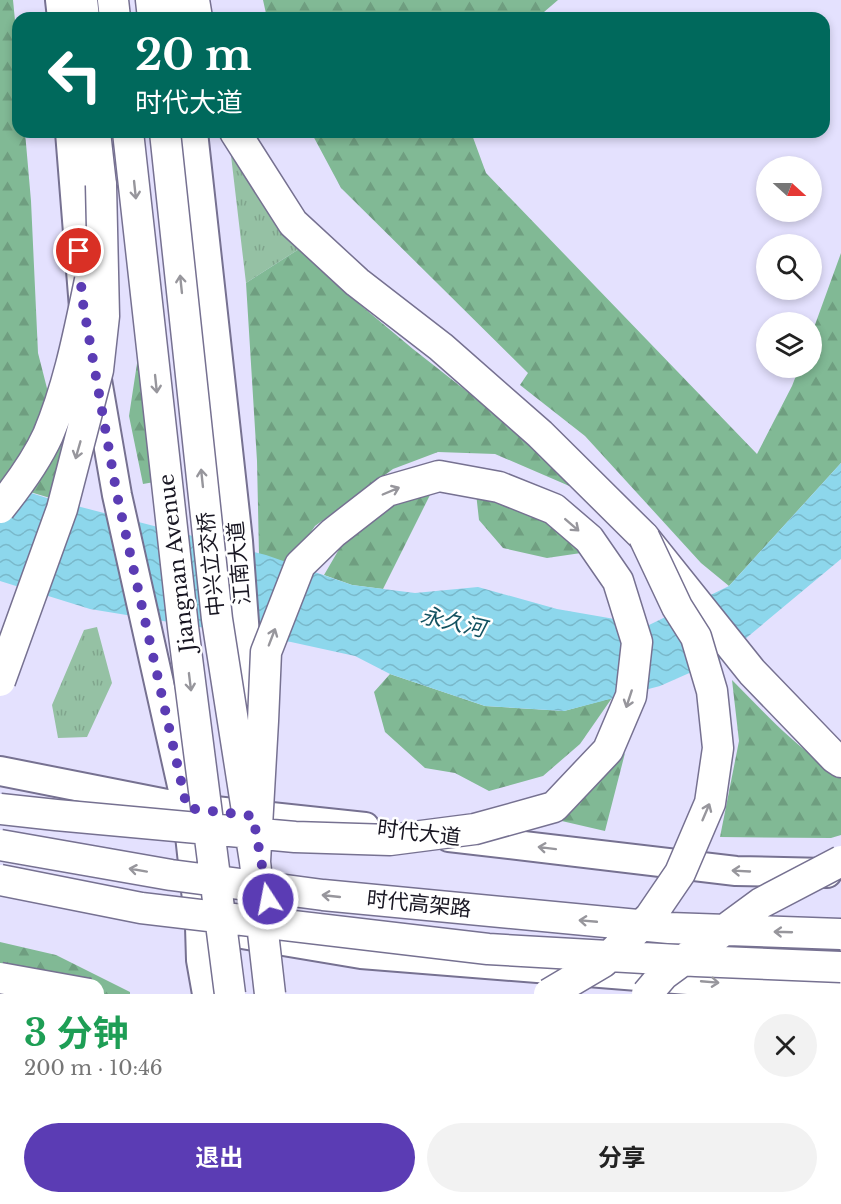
<!DOCTYPE html>
<html lang="zh">
<head>
<meta charset="utf-8">
<style>
	:root { --surface:#fff; --page:#f2f2f2; --text:#222; --muted:#767676; --accent:#5b3cb4 }
	body { margin:0; font-family:"Libre Baskerville","Noto Sans SC",serif; background:var(--page); color:var(--text); height:100vh; display:flex; flex-direction:column; font-size:22px; white-space:nowrap }
	* { box-sizing:border-box; margin:0 }
	p { font-size:20px; color:var(--muted) }
	.icon { flex:none; width:33px; height:33px; fill:none; stroke:currentColor; stroke-width:2; stroke-linecap:round; stroke-linejoin:round }
	.map { position:relative; height:994px; overflow:hidden }
	.side { display:flex; flex-direction:column; background:var(--surface); flex:1 }
	.side>* { flex:none }
	.hud { position:absolute; left:12px; top:12px; width:818px; height:126px; border-radius:18px; box-shadow:0 3px 9px #0003; background:#00695c; color:#fff; overflow:hidden }
	.needle { width:39px; rotate:111deg }
	.controls { position:absolute; left:756px; top:156px; display:grid; gap:12px }
	.controls a { display:grid; place-items:center; width:66px; height:66px; border-radius:50%; background:var(--surface); box-shadow:0 3px 9px #0003; font-size:30px }
	.pin { position:absolute; display:grid; place-items:center; width:51px; height:51px; color:#fff; margin:-26px; border:3px solid #fff; border-radius:50%; box-shadow:0 2px 6px #0007 }
	.me { position:absolute; width:66px; margin:-33px; rotate:349deg; stroke-linejoin:round; filter:drop-shadow(0 0 4px #0008) }
	.turn { display:flex; align-items:center; gap:21px; height:126px; padding:0 24px; font-size:27px }
	.turn .icon { width:78px; height:78px; stroke-width:2.5 }
	.turn b { display:block; font-size:42px; line-height:51px }
	.round { display:grid; place-items:center; flex:none; width:63px; height:63px; border-radius:32px; background:var(--page) }
	.overview { display:flex; align-items:center; justify-content:space-between; height:102px; padding:0 24px }
	h1 { font-size:36px; font-weight:700; line-height:45px; color:#1e9e55 }
	.primary-button { display:flex; gap:12px; margin-top:auto; padding:12px 24px }
	.primary-button a { flex:1; height:69px; border-radius:36px; background:var(--accent); color:#fff; font-size:24px; font-weight:700; line-height:69px; text-align:center }
	.primary-button a+a { background:var(--page); color:var(--text) }
	.map>svg:first-child { display:block }
	.grass { fill:url(#grass-tufts) }
	.forest { fill:url(#forest-firs) }
	.water { fill:url(#water-waves) }
	.lines { fill:none; stroke-linecap:round; stroke-linejoin:round }
	.primary-casing { stroke:#767191; stroke-width:32 }
	.trunk-casing { stroke:#767191; stroke-width:33 }
	.primary { stroke:#fff; stroke-width:28 }
	.trunk { stroke:#fff; stroke-width:30 }
	.trunk-bridge-casing { stroke:#767191; stroke-width:33; stroke-linecap:butt }
	.trunk-bridge { stroke:#fff; stroke-width:30 }
	.oneway { stroke:#97969c }
	.route { stroke:#5b3cb4; stroke-width:10; stroke-dasharray:0 18 }
	.labels { text-anchor:middle; dominant-baseline:central; stroke-width:5; stroke-linejoin:round; paint-order:stroke }
	.street-label { font-size:21px; fill:#181622; stroke:#fff }
	.water-label { font-size:22px; font-style:italic; fill:#135261; stroke:#fff }
</style>
</head>
<body>
<div class="map">
<svg width="841" height="994" viewBox="0 0 841 994">
	<defs>
		<pattern id="grass-tufts" width="24" height="20" patternUnits="userSpaceOnUse" patternTransform="scale(1.5)"><rect width="24" height="20" fill="#95c1a4"/><path d="M3 7l-1-3M5 7V3M7 7l1-3M15 17l-1-3M17 17v-4M19 17l1-3" fill="none" stroke="#80a58d"/></pattern>
		<pattern id="forest-firs" width="22" height="20" patternUnits="userSpaceOnUse" patternTransform="scale(1.5)"><rect width="22" height="20" fill="#81b995"/><path d="M5 1l3.5 6h-7zM16 11l3.5 6h-7z" fill="#6f9e80"/></pattern>
		<pattern id="water-waves" width="16" height="10" patternUnits="userSpaceOnUse" patternTransform="scale(1.5)"><rect width="16" height="10" fill="#8dd7ec"/><path d="M0 5q4-4 8 0t8 0" fill="none" stroke="#79b8ca"/></pattern>
	</defs>
	<rect width="100%" height="100%" fill="#e4e1fe"/>
	<path class="grass" d="M230 147 269 209 299 249 246 283Z
		M97 627 112 683 87 737 58 738 52 705 84 630Z"/>
	<path class="forest" d="M0 0H13L18 51V132H25L31 201 38 353 77 506 0 483Z
		M263 0H558L537 18H267Z
		M311 132H471L486 173 757 454 792 386 799 368H812V333L841 253V463L729 586 701 563 585 436 520 385 528 373 341 188Z
		M299 249 352 298 413 349 553 459 574 488 495 454 438 452 393 469 315 526 289 564 259 554 257 461 246 283Z
		M142 343 160 481 143 484 129 416 138 357Z
		M432 491 383 589 352 585 324 575 345 539 405 493Z
		M476 493 553 513 581 553 547 558 503 548 479 520Z
		M390 674 485 706 564 711 612 698 580 744 543 776 489 791 455 773 425 768 385 732 374 692Z
		M732 680C766 714 799 751 841 775V835L831 838 720 837 739 741Z
		M625 753 605 831 540 816 614 765Z
		M0 942 56 955 130 992V994H0Z"/>
	<path class="water" d="M841 463V559L721 659 660 686 564 711 485 706 390 674 355 656 291 642 90 609 0 581V483L50 499 266 555 352 585 415 593 478 587 557 609 649 625 729 586Z"/>
	<g class="lines">
		<g class="primary-casing">
			<path id="primary" d="M60 0 62 18
				M179 0 181 18
				M70 132 84 308
				M193 132 238 541 252 730
				M96 374 117 495 187 808 200 927 201 960 207 994
				M0 771 187 808 365 827
				M449 837 736 871 827 873
				M242 934 361 954 763 986H841"/>
		</g>
		<g class="trunk-casing">
			<path id="trunk" d="M82 0 84 18
				M113 0 115 18
				M151 0 153 18
				M194 0 197 18
				M95 132 101 185
				M235 132 293 223 357 282 441 347 540 434 644 537 752 672 835 758 841 762"/>
		</g>
		<use href="#primary" class="primary"/>
		<use href="#trunk" class="trunk"/>
		<g class="trunk-bridge-casing">
			<path id="trunk-bridge" d="M128 132 183 627 230 994
				M165 132 217 619 255 862 270 994
				M0 508C17 487 37 459 48 435 69 385 79 332 90 280
				M0 681 62 509 98 370 104 316 101 185
				M0 809 56 815 295 837 390 840 475 829 554 807 608 750 631 696 637 642 618 581 589 539 554 509 499 487 439 476 387 491 333 533 300 565 266 652 263 721 255 862
				M0 845 171 875 323 895 669 928 841 934
				M0 880 141 908 488 949 696 961 841 967
				M0 978 89 994
				M549 994 603 962 650 917 680 873 710 803 718 748 712 691 696 637 677 607 644 537
				M647 994 663 975 761 903 841 861"/>
		</g>
		<use href="#trunk-bridge" class="trunk-bridge"/>
	</g>
	<defs><path id="oneway-shaft" d="M-6 0H5M1.5-3L5.5 0L1.5 3" fill="none" stroke-width="1.6" stroke-linecap="round" stroke-linejoin="round" transform="scale(1.5)"/></defs>
	<g class="oneway">
		<use href="#oneway-shaft" transform="translate(135 190) rotate(84)"/>
		<use href="#oneway-shaft" transform="translate(181 284) rotate(-96)"/>
		<use href="#oneway-shaft" transform="translate(156 384) rotate(84)"/>
		<use href="#oneway-shaft" transform="translate(78 450) rotate(106)"/>
		<use href="#oneway-shaft" transform="translate(202 478) rotate(-96)"/>
		<use href="#oneway-shaft" transform="translate(391 491) rotate(-23)"/>
		<use href="#oneway-shaft" transform="translate(572 525) rotate(41)"/>
		<use href="#oneway-shaft" transform="translate(272 637) rotate(-69)"/>
		<use href="#oneway-shaft" transform="translate(190 682) rotate(83)"/>
		<use href="#oneway-shaft" transform="translate(629 699) rotate(108)"/>
		<use href="#oneway-shaft" transform="translate(706 812) rotate(-67)"/>
		<use href="#oneway-shaft" transform="translate(547 848) rotate(-173)"/>
		<use href="#oneway-shaft" transform="translate(138 870) rotate(-170)"/>
		<use href="#oneway-shaft" transform="translate(741 871) rotate(-177)"/>
		<use href="#oneway-shaft" transform="translate(331 896) rotate(-174)"/>
		<use href="#oneway-shaft" transform="translate(588 921) rotate(-175)"/>
		<use href="#oneway-shaft" transform="translate(783 932) rotate(-178)"/>
		<use href="#oneway-shaft" transform="translate(710 982) rotate(5)"/>
	</g>
	<g class="lines">
		<path class="route" d="M79 251 82 298 117 495 187 808 253 816 268 899"/>
	</g>
	<g class="labels">
		<g class="street-label">
			<text transform="translate(177 563) rotate(-97)">Jiangnan Avenue</text>
			<text transform="translate(239 563) rotate(-95)">江南大道</text>
			<text transform="translate(211 564) rotate(-96)">中兴立交桥</text>
			<text transform="translate(419 833) rotate(7)">时代大道</text>
			<text transform="translate(419 904) rotate(6)">时代高架路</text>
		</g>
		<g class="water-label">
			<text transform="translate(453 622) rotate(13)">永久河</text>
		</g>
	</g>
</svg>
<div class="controls">
<a><svg class="needle" viewBox="-14 -14 28 28"><path d="M0-13l5 13h-10z" fill="#e53935"/><path d="M0 13l5-13h-10z" fill="#767676"/></svg></a>
<a><svg class="icon" aria-label="search" viewBox="0 0 24 24"><circle cx="10" cy="10" r="6"/><path d="M15 15l6 6"/></svg></a>
<a><svg class="icon" aria-label="layers" viewBox="0 0 24 24"><path d="M12 4l9 5-9 5-9-5zM3 14l9 5 9-5"/></svg></a>
</div>
<div class="pin" style="left:79px;top:251px;background:#d93025"><svg class="icon" aria-label="arrive" viewBox="0 0 24 24"><path d="M6 21V4h12l-3 4 3 4H6"/></svg></div>
<svg class="me" style="left:268px;top:899px" viewBox="-20 -20 40 40"><circle r="17" fill="#5b3cb4" stroke="#fff" stroke-width="3"/><path d="M0-11L8 9 0 5-8 9z" fill="#fff"/></svg>
<div class="hud">
<div class="turn"><svg class="icon" aria-label="left" viewBox="0 0 24 24"><path d="M17 20v-9H6M10 6l-5 5 5 5"/></svg><div><b>20 m</b>时代大道</div></div>
</div>
</div>
<section class="side">
<div class="overview"><div><h1>3 分钟</h1><p>200 m · 10:46</p></div><a class="round"><svg class="icon" aria-label="close" viewBox="0 0 24 24"><path d="M6 6l12 12M18 6L6 18"/></svg></a></div>
<div class="primary-button"><a>退出</a><a>分享</a></div>
</section>
</body>
</html>
